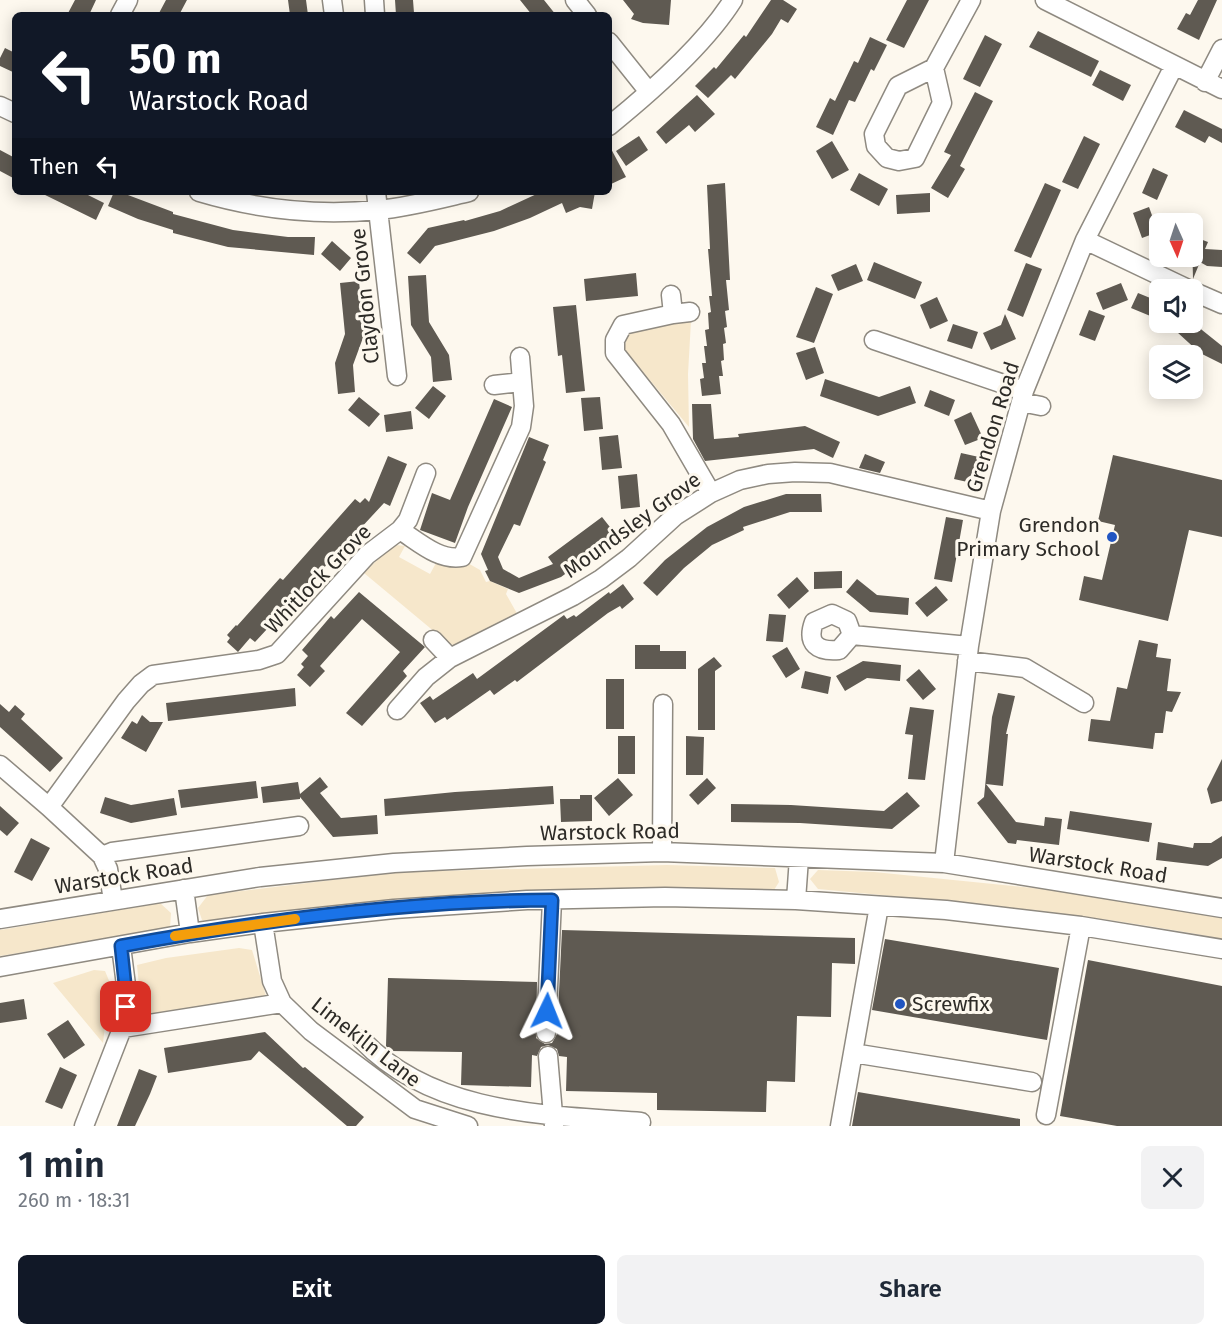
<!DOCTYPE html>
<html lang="en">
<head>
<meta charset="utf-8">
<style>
	:root { --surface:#fff; --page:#f2f2f3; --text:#1f2937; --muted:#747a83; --accent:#111827 }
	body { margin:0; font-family:"Fira Sans",sans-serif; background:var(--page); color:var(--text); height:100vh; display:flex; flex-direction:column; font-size:22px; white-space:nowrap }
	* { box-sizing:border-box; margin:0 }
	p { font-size:20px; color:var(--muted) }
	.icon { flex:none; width:33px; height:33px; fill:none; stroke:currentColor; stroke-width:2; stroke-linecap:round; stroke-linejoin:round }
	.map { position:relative; height:1126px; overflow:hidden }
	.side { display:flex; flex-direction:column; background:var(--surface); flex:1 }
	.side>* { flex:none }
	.guide { position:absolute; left:12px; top:12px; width:600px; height:183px; border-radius:9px; box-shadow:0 3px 15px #0003; background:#111827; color:#fff; overflow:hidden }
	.needle { width:39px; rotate:177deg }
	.tools { position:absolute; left:1149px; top:213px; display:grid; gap:12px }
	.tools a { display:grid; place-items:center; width:54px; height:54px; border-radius:9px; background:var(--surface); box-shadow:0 3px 15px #0003; font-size:30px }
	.pin { position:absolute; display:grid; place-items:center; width:51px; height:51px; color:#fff; margin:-26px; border-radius:12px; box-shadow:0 3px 9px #0006 }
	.me { position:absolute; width:66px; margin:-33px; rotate:2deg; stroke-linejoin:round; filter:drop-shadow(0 0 4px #0008) }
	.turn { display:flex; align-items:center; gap:21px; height:126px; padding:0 18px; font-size:27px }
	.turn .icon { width:78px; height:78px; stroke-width:2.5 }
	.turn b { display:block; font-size:42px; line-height:51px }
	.then { display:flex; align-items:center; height:57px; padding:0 18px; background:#0003; gap:12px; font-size:22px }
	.round { display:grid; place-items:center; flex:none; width:63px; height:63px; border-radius:9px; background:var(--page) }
	.headline { display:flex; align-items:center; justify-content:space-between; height:102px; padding:0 18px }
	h1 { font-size:36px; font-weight:600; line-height:45px }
	.cta { display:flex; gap:12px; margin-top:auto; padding:12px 18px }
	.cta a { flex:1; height:69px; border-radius:9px; background:var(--accent); color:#fff; font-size:24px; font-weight:600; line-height:69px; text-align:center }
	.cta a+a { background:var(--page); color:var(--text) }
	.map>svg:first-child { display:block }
	.green { fill:#f6e7cb }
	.building { fill:#5f5a52 }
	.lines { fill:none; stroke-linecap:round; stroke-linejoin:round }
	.minor-casing { stroke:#8f8a81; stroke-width:21 }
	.minor { stroke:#fff; stroke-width:18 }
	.route-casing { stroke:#114b97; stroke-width:15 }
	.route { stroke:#1a73e8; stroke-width:10 }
	.slow { stroke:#f59e0b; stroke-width:10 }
	.poi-dot { fill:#2155c2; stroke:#fdf8ee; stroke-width:2 }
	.labels { text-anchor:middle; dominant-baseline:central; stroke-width:6; stroke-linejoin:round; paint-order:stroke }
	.street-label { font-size:21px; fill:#2d2b27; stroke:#fdf8ee }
	.poi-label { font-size:21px; fill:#2d2b27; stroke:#fdf8ee; text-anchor:end }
</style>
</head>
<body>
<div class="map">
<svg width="1222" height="1126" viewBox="0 0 1222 1126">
	<rect width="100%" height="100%" fill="#fdf8ee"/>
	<path class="green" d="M673 321H691L688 374 689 427 624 349 627 337 632 329Z
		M396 545 405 546 399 557 430 574 436 563C448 567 455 567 466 562L480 570 486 582 490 581 508 589 506 594 519 617 456 646 448 643 364 573 388 549Z
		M667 865 775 868 779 882 774 890 462 897 305 908 217 921 202 920 198 908 208 895 398 872Z
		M818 870 874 872 1082 893 1222 917V939C1089 913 953 902 818 889L810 879Z
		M160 903 171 913 170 928 0 956V930Z
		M239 948 252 950 267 999 135 1018 140 996 137 965 166 958Z
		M94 970 105 971 110 983 103 1043 53 983Z"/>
	<path class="building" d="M75 0H96L89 15H67Z
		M166 0H187L179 15H158Z
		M288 0H306L308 15H290Z
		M395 0H413L414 13 396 15Z
		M520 0H544L556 15H532Z
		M623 0H671L669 25 643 23 631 19 634 14Z
		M771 0H783L797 9 788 23 781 19 772 34 735 79 731 75 708 98 695 86 714 67 716 69 744 35 746 37Z
		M907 0H929L904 48 886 40Z
		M1198 0H1217L1199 40 1177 29 1186 13 1190 15Z
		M1038 31 1099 61 1091 77 1029 47Z
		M985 35 1002 44 980 87 963 79Z
		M870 37 887 45 874 71 871 69 855 102 849 100 833 135 816 127 830 98 835 101 854 61 858 63Z
		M5 48 15 53V73L0 66V58Z
		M1100 70 1131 85 1123 101 1092 85Z
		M975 92 993 101 960 166 965 169 948 198 931 188 951 155 944 152Z
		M697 95 715 114 695 132 689 125 666 144 656 132Z
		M1184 110 1222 129V143L1209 136 1205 143 1175 127Z
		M639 136 648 150 626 166 616 151Z
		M1084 136 1100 144 1078 189 1062 182Z
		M832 141 849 170 832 179 816 151Z
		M609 145 626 177 609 185Z
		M0 150 15 158V179L0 171Z
		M1153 168 1168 175 1157 200 1142 193Z
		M859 173 888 189 879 206 850 190Z
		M725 183 730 280H726L729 310 725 311 727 327 724 328 726 343 723 344 724 360 721 361 723 376H719L721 394 702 396 700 379 704 378 702 363H706L704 346H707L705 330 709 329 708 313 711 312 709 296H712L708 249H710L707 185Z
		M1045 183 1061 190 1031 258 1014 251Z
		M39 192H82L104 203 96 220Z
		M114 192H120L173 212V214L233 230 288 237H315L314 255 228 247 173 233V230L138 219 108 206Z
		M541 192H595L592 209 580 207 566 213 562 203 530 218 494 231 435 246 420 264 407 253 428 228 464 220 465 221 500 211Z
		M930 193V212L897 214 896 195Z
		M1149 207 1158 232 1142 238 1133 213Z
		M1192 236 1208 242 1205 249 1222 250V267L1207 266 1200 262 1193 279Z
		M332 241 351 258 340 271 321 254Z
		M874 262 922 282 915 299 867 280Z
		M1026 263 1042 269 1023 317 1007 310Z
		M856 264 863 281 838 291 831 275Z
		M636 273 638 296 586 301 584 279Z
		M426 275 429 322 449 355 452 380 433 382 431 357 411 325 408 276Z
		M359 281 364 335 353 365 355 392 338 394 335 363 345 334 340 283Z
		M1121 283 1128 300 1103 310 1096 293Z
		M816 287 833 294 814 343 796 337Z
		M1138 293 1160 302V320L1131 308Z
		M937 297 948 321 930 329 920 305Z
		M576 305 585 391 566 393 562 355 558 356 553 307Z
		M1089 310 1105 316 1095 341 1079 335Z
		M1005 314 1016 339 991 350 983 333 1001 325Z
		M1166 322H1192L1222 346V364L1200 353Z
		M953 324 978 332 972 349 947 341Z
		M815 347 824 373 806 380 796 353Z
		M825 379 879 397 910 386 916 403 878 416 820 396Z
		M433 386 446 396 429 419 415 408Z
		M930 390 955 400 949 416 924 406Z
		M359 397 380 414 369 427 348 410Z
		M600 397 603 429 584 431 581 398Z
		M494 399 512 407 468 507 455 543 420 530 432 493 450 500Z
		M692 404H711L714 439 739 437 738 434 805 426 840 442 833 458 814 449 705 461 693 439Z
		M411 411 413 429 386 432 384 415Z
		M971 412 983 438 965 445 954 420Z
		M618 435 622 468 602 470 599 437Z
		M529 437 549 445 543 460 546 462 520 526 514 524 498 557 503 569 519 578 553 564 548 557 602 517 617 536 561 577 519 593 490 581 485 571 488 570 481 554Z
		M961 453 979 457 972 483 954 479Z
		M865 454 885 462 880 473 859 468Z
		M1113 455 1222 480V537L1189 530 1168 621 1079 600 1084 576 1102 580 1115 525 1098 521Z
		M388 456 407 464 390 506 384 503 255 642 250 638 238 652 227 642 230 638 227 635 236 625 237 626 280 578 283 580 355 499 360 503 365 498 369 502Z
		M637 474 640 507 621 509 618 476Z
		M786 494H821L822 512H790L743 527 744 530 712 545 684 568 657 596 643 583 665 560 707 527 744 507Z
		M946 517 963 520 952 582 934 579Z
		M842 571V588L814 589V572Z
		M797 577 809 591 789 609 777 595Z
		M857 579 877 595 909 598 908 615 870 612 846 592Z
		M623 584 634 599 622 609 620 606 608 613 517 682 515 680 494 695 490 690 447 720 445 717 435 723 420 703 430 696 433 700 473 673 477 679 564 615 567 619 574 615 576 617 609 592 610 594Z
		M936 586 948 600 927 617 915 603Z
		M359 592 425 647 403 671 407 676 362 726 346 713 400 652 362 619 320 666 325 671 310 687 297 675 304 667 301 664 308 656 302 650 331 616 334 619Z
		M769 614 786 615 783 642 766 641Z
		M1139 640 1158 644 1156 657 1171 659 1167 691 1181 692 1172 712 1166 711 1163 733H1155L1153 749 1088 741 1091 719 1110 721 1117 687 1127 689Z
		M635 645H660V651H686V669H635Z
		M787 647 800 669 786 678 772 656Z
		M714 657 722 666 715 671V730H698V669Z
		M863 661 901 665 900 681 867 678 845 691 836 676Z
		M919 669 936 689 923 700 906 680Z
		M805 671 831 677 828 694 801 688Z
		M606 679H624V729H606Z
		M295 688 296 706 168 721 166 703Z
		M998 693 1015 696 1006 734H1008L1003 786 986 784 1016 822 1044 826 1045 817 1062 819 1059 845 1017 840 1016 844 1008 843 977 803 984 797 992 717Z
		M0 704 9 712 15 705 25 714 21 719 63 758 50 772 0 727Z
		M910 707 934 710 925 780 908 779 913 735 905 734Z
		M142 715 150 722H163L146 752 121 738 132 721 137 724Z
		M618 736H635V774H618Z
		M686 736 704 737 703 775H686Z
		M1222 759V801L1211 804 1207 789Z
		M320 777 328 787 320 793 341 818 377 815 378 834 333 837 300 797V799L263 803 261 787 298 782 300 794Z
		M618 778 633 795 609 816 594 798Z
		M707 778 716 788 698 805 689 795Z
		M256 781 258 798 181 808 178 790Z
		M553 786 554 804 385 816 384 799 455 792Z
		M907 792 920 806 892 829 800 823 731 822V804L791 805 884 811Z
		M580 795H592V821L561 822 560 799H580Z
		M105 797 131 805 174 798 177 815 131 823 100 813Z
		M0 806 19 823 7 836 0 830Z
		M1070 811 1152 823 1149 842 1067 829Z
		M1222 836V858L1208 866 1156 860 1158 842 1193 848 1194 843H1211Z
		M31 838 50 848 32 881 14 872Z
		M562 930 855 938V964L832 963 831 1017 797 1016 795 1082 767 1081 766 1112 657 1110V1093L566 1091 567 1057 559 1056 557 1049 548 1045 541 1047 537 1056 532 1055 531 1087 461 1085 462 1052 391 1051 386 1046 388 978 537 982 536 1038 545 1044 552 1043 557 1034Z
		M885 939 1059 968 1047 1040 872 1010Z
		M1088 960 1222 986V1126H1117L1060 1116Z
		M24 999 27 1019 0 1023V1003Z
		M68 1020 85 1045 64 1059 47 1034Z
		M265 1032 303 1068 305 1067 364 1117 356 1126H347L259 1051 251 1060 168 1073 164 1048Z
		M60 1067 77 1075 62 1109 45 1102Z
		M139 1069 157 1076 150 1094 135 1126H117Z
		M858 1092 1020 1119V1126H852Z"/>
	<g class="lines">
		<g class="minor-casing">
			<path id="minor" d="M332 0 334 15
				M374 0 375 15
				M575 0 587 15
				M1045 0 1222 89
				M120 15 128 0
				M609 42 649 92
				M934 68 942 103 915 158 899 161 887 158 876 146 874 134 898 86 934 68 971 0
				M1205 82 1222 49
				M0 106 15 113
				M609 126C651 92 704 46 733 0
				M199 192C256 209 318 216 378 210 409 207 439 199 469 192
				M376 192 397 376
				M1085 240 1190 290
				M1192 291 1222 304
				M671 295 673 314
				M690 312 673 314 623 325 615 340V353L671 424 711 493
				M874 340 1024 391
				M494 385 522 382
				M1021 402 1041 406
				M400 530 408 520 426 473
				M852 635 847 621 832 614 814 622C806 644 818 652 839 650L852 635 969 646
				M433 640 450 658
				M967 661 1025 668 1084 703
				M397 710 426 677 450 658 573 596 601 579 629 558 675 516 711 493 740 480 768 474 795 472 830 473 991 511
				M0 765 49 807 102 856 108 869 113 900
				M49 807 126 701 141 684 153 675 259 660 277 654 367 555 400 530C419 542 439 561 462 557L521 427 524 406 520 357
				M662 852 663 704
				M102 856 112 852 299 826
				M944 863 969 646 991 511 1024 391 1085 240 1174 66
				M184 889 190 933
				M796 900 799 858
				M0 919 260 877 394 863 527 856 662 852 944 863 1222 908
				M263 923 272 981 282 1003 311 1031 415 1109 468 1126
				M0 967 190 933 263 923 394 909 527 900 665 897 796 900 946 910 1081 926 1222 949
				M123 1028 282 1003
				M546 1033 552 900
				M362 1040C433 1114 544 1115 641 1122
				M853 1053 1032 1082
				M548 1056 554 1126
				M1046 1115 1081 926
				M84 1126 125 1021 127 993 121 946
				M840 1126 879 906"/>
		</g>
		<use href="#minor" class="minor"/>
	</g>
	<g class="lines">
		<g class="route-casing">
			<path id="route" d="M126 1007V993L121 946C262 920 408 901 552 900L547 1011"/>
		</g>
		<use href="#route" class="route"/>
		<path class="slow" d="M175 936 295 919"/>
	</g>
	<g class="poi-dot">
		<circle cx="1112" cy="537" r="6"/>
		<circle cx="900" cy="1004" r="6"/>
	</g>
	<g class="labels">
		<g class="street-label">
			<text transform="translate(365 296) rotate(-96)">Claydon Grove</text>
			<text transform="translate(993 427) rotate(-73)">Grendon Road</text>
			<text transform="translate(632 525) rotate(-36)">Moundsley Grove</text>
			<text transform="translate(318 579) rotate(-46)">Whitlock Grove</text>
			<text transform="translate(610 832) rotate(-1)">Warstock Road</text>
			<text transform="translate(1098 865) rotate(9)">Warstock Road</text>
			<text transform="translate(124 876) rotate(-9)">Warstock Road</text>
			<text transform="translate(366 1042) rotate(38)">Limekiln Lane</text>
		</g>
		<g class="poi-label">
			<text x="1100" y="525">Grendon<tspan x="1100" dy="24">Primary School</tspan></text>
			<text x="912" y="1004" text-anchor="start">Screwfix</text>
		</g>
	</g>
</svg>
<div class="tools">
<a><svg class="needle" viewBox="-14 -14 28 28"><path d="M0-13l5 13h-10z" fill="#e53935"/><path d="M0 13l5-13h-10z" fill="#747a83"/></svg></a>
<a><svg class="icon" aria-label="sound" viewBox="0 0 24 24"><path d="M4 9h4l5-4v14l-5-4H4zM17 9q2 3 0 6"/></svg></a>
<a><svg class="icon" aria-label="layers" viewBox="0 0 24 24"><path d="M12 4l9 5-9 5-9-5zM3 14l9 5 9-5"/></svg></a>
</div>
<div class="pin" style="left:126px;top:1007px;background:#d93025"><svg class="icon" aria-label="arrive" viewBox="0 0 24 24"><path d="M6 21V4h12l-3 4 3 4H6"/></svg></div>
<svg class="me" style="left:547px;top:1011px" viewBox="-20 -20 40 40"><path d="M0-17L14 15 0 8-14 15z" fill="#1a73e8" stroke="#fff" stroke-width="4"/></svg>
<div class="guide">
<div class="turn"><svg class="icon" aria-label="left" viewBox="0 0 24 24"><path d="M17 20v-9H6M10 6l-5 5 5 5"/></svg><div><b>50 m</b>Warstock Road</div></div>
<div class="then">Then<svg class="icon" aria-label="left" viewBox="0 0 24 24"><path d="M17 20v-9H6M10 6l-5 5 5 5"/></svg></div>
</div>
</div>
<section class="side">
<div class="headline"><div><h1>1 min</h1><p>260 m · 18:31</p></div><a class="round"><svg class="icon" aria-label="close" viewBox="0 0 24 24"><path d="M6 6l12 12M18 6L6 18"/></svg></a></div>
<div class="cta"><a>Exit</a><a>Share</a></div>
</section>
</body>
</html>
